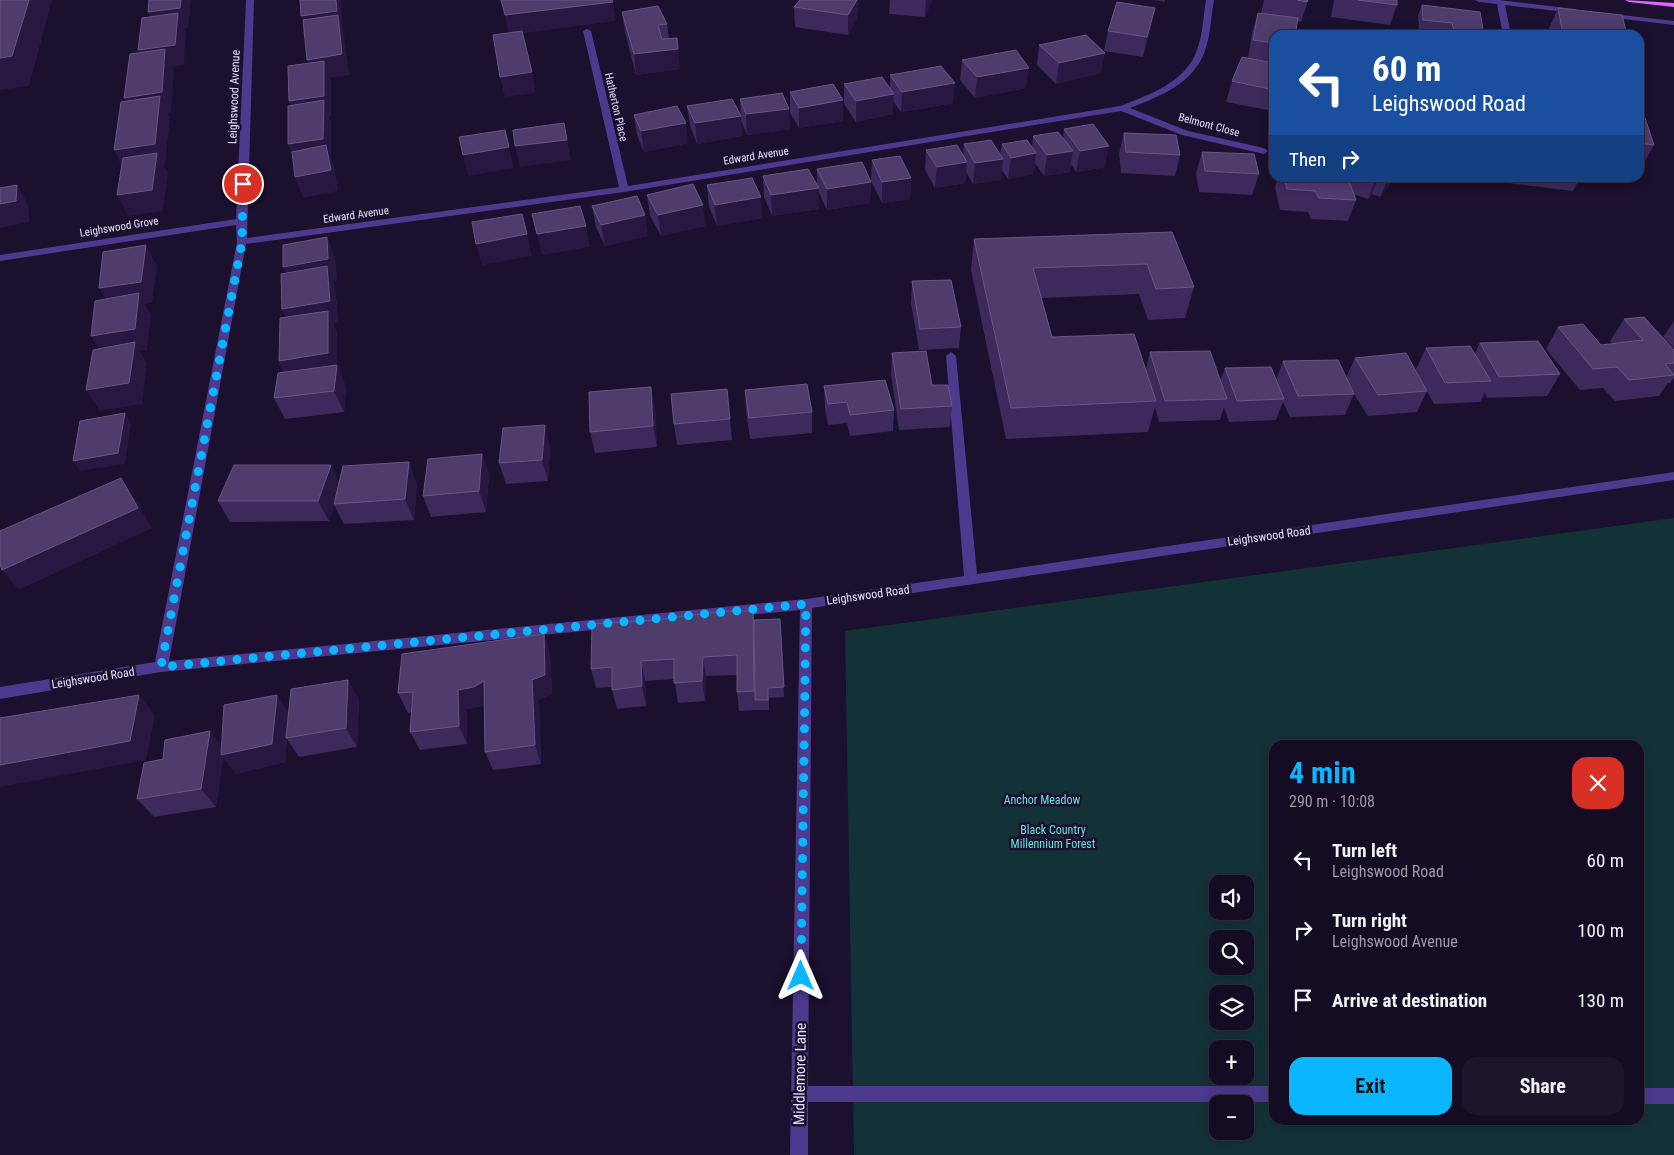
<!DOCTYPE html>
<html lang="en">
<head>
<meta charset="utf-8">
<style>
	:root { --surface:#140c22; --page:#1d152a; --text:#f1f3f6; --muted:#9d9ba5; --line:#332c40; --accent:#09b6ff }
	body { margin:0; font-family:"Roboto Condensed",sans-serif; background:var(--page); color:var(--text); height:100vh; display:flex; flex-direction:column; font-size:19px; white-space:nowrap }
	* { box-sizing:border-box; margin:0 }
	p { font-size:16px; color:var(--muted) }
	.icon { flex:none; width:28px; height:28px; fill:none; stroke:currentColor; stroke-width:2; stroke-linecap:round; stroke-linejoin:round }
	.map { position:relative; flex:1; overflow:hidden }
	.sheet { position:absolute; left:1269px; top:740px; width:375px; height:385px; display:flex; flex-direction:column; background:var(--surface); border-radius:15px; box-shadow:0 2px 12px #0003,0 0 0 1px var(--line) }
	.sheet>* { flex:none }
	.banner { position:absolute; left:1269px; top:30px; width:375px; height:152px; border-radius:15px; box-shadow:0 2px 12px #0003,0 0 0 1px var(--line); background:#1a4fa0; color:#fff; overflow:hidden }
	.fabs { position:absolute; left:1209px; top:875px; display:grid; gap:10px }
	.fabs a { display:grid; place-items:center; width:45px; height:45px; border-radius:10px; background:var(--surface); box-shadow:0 2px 12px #0003,0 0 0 1px var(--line); font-size:25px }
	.pin { position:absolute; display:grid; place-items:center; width:42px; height:42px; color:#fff; margin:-21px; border:2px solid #fff; border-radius:50%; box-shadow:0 1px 5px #0007 }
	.me { position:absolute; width:55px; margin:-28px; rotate:0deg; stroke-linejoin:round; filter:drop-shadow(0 0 4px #0008) }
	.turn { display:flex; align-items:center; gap:18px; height:105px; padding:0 20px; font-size:22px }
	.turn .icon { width:65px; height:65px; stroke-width:2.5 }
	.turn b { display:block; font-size:35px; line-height:42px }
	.then { display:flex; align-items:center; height:48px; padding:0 20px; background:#0003; gap:10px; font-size:19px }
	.round { display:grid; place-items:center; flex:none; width:52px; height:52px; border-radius:15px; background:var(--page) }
	.headline { display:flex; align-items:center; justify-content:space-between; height:85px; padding:0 20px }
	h1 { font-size:30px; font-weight:700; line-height:38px; color:var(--accent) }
	.primary-button { display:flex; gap:10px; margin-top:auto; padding:10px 20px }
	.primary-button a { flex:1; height:58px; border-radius:15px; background:var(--accent); color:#111; font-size:20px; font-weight:700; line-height:58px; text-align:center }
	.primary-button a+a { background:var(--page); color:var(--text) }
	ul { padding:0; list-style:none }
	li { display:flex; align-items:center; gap:15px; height:70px; padding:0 20px }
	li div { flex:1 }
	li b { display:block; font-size:19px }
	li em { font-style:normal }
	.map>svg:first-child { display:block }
	.green { fill:#133238; fill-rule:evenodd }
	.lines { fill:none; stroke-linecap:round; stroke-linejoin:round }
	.minor { fill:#4d398e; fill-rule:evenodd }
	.major { fill:#e364ff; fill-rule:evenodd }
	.wall { fill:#3d295b }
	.shaded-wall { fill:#281741 }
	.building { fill:#4f3c6d; stroke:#675584 }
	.route { stroke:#09b6ff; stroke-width:9; stroke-dasharray:0 16.2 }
	.labels { text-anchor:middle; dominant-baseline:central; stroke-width:5; stroke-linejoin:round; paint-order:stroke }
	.far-street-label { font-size:11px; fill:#e7ddff; stroke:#1b102d }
	.street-label { font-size:12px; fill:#e7ddff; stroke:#1b102d }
	.park-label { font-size:12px; fill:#61e6df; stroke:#1b102d }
	.near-street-label { font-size:15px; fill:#e7ddff; stroke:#1b102d }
</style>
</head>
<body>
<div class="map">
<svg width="1674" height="1155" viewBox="0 0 1674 1155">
	<rect width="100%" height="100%" fill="#1b102d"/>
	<path class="green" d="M1674 518V1155H854L845 631ZM1274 745H1639V1120H1274ZM1218 884H1245V911H1218ZM1218 939H1245V966H1218ZM1218 994H1245V1021H1218ZM1218 1049H1245V1076H1218ZM1218 1104H1245V1131H1218Z"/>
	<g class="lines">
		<path class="minor" d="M246 0H254L247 238 619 187 583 31 587 29 591 31 628 186 1120 106C1149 95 1186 82 1197 50 1203 34 1203 17 1206 0H1214C1211 15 1211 32 1206 47 1197 82 1161 96 1130 108L1188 131 1264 148 1268 151 1264 154 1182 135 1121 111 624 192 246 244 169 661 806 599 964 576 946 356 951 352 956 356 977 574 1674 472V480L812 608 808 1086H1274V1102H808V1155H790L800 610 161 672 0 699V687L155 662 237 242 236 225 0 261V255L236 219Z
			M1475 0H1499L1575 9 1579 11 1575 13 1505 5 1511 35H1503L1497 4 1479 2Z
			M1604 13 1674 21V25L1607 17H1604Z
			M1639 1088H1674V1104H1639Z"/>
		<path class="major" d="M1625 0 1674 3V7L1629 2Z"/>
	</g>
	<path class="wall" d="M800 0H858L857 18 848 35 795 27 794 7Z
		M890 0H932L925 17 889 14Z
		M1153 0H1165V2Z
		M1264 0H1308L1301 22 1297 21 1274 35V92L1268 110 1226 102 1232 81 1248 58 1252 33 1258 13H1261Z
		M1334 0H1397V5L1390 25 1331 17Z
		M1422 5 1480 12 1483 35H1449L1448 33 1419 30 1418 15Z
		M1558 8 1627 35H1550L1549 28Z
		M622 12 667 24 669 39 680 69 636 75 625 32Z
		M1151 28 1143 57 1104 51 1108 31Z
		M1039 45 1101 73 1056 84 1037 65Z
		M962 60 1026 88 975 98 960 80Z
		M890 75 953 103 901 112 893 101V114L856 122 844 104V84L890 89Z
		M790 92 843 100V121L799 128 790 113Z
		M740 99 790 129 747 135 741 120Z
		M1639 103 1654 145 1642 166 1639 165Z
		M687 106 741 116 742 136 697 144 690 126Z
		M634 115 688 143 644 152 637 135Z
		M1064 129 1105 167 1076 172 1071 164 1069 172 1044 176 1035 163 1033 174 1008 179 1002 170 1001 180 973 184 966 172 965 183 935 188 925 170 926 150 963 155 964 144 1000 154 1002 144 1032 147 1033 136 1063 138Z
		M1124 133 1180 155 1175 176 1121 173 1119 154Z
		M1202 152 1259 174 1252 195 1199 192 1196 173Z
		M872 160 911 178 910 199 882 203 871 181Z
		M817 169 871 182 870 203 827 210 819 193V209L772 216 764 197 763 176 817 185Z
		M1278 178H1394L1380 197 1372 194 1368 199 1353 194 1356 200 1348 221 1311 219 1308 212 1280 210 1275 187Z
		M1492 178H1580L1573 191 1493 181Z
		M707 185 761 197 762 218 717 226 709 207Z
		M647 195 705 226 661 236 650 216Z
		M592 206 648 236 605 246 596 227Z
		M1172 232 1194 287 1185 318 1148 320 1139 294 1041 298 1052 337 1146 370 1150 352 1220 381 1225 368 1276 380 1283 361 1346 378 1355 358 1425 388 1416 369 1426 348 1475 353 1480 343 1560 374 1547 396 1487 398 1485 393 1480 402 1434 404 1427 391 1417 412 1368 416 1352 391 1354 394 1345 415 1290 417 1283 402 1276 420 1229 422 1224 407 1220 420 1159 422 1155 407 1148 432 1006 439 971 270 974 239Z
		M327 237 335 258 337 281H333L335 287 338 322 333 323 337 332V366L346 387 344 412 285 419 274 398 284 372 279 361 285 317 286 273 283 267Z
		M912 281 961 327 959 348 919 350 911 303Z
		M1624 319 1674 350V378L1670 383H1668L1659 396 1615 401 1603 388 1580 390 1546 349 1558 327 1601 345 1613 344 1610 341Z
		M1674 321V348L1663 337Z
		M892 353 932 385 952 406 950 427 899 430 891 374Z
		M824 386 894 410 893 431 850 436 847 423 828 425 825 408Z
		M727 389 732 440 677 445 674 424Z
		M745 390 812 412V433L750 439 746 411Z
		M655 408 657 447 595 453 590 432Z
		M550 446 548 481 506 484 499 463Z
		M482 454 489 475 486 512 431 517 423 496Z
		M339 482 417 483 414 520 344 524 334 505 329 521 230 522 218 501Z
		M753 611 754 620 780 619 784 697 769 698V710H756L739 711 737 692V675L706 676 705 701 678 703 674 679 645 681 646 706 617 709 612 690V687L596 688 591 669 656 620Z
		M544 634 550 654 552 694 539 700 541 764 493 770 485 752 484 705 482 706 467 709V744L420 750 410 732 412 712 408 713 398 693Z
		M359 699 357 747 299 757 287 739 285 762 236 774 223 757 216 807 154 817 137 799 163 759 222 747 289 713Z"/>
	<path class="shaded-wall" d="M29 0H52L29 86 0 90V58Z
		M181 0H191L188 28 184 29 186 33 184 65 173 67 174 70 171 113H168L170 117 165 165H163L168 173 163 211 128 216 117 195 124 171 114 150 134 118 124 98 147 70 138 50 157 32 148 12Z
		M336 0H341L343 31 344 35 349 75 330 78 331 81V116L329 117 331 121V158L334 166 338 191 303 198 295 177 296 165 288 144 297 121 289 101 314 80 307 60 308 36 301 16Z
		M857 0H858L857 18 848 35V15Z
		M926 0H932L925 17Z
		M613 2 616 21 509 35 505 15Z
		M1155 8 1151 28 1143 57 1147 37Z
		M678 49 680 69 636 75 634 54Z
		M1105 53 1101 73 1056 84 1059 63Z
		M1029 68 1026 88 975 98 977 77Z
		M532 72 536 93 505 97 500 77Z
		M955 83 953 103 901 112 902 92Z
		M894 94 893 114 856 122V101Z
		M843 100V121L799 128V108Z
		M789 109 790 129 747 135 746 114Z
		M741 116 742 136 697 144 695 123Z
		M686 123 688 143 644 152 641 131Z
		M567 140 571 160 520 167 515 146Z
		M1109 146 1105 167 1076 172 1080 151Z
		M509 147 514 168 468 176 463 155Z
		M1073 151 1069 172 1044 176 1047 155Z
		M1036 153 1033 174 1008 179 1011 158Z
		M1003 159 1001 180 973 184 975 163Z
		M967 162 965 183 935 188 937 167Z
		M911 178 910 199 882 203V182Z
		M1376 178H1378L1372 194 1368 199Z
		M1388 178H1394L1380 197Z
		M871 182 870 203 827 210V189Z
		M17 185 29 206V222L0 228V204Z
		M819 188V209L772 216 771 195Z
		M761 197 762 218 717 226 715 205Z
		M703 205 705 226 661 236 658 215Z
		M645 215 648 236 605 246 601 225Z
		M586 226 590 247 542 255 537 234Z
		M527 234 532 256 482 265 476 244Z
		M327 237 335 258 337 281H333L335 287 338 322 333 323 337 332V366L346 387 344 412 334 391 288 383 279 361 291 331 282 309 292 288 283 267Z
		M146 245 157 266 152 303 145 304 151 315 147 350 140 351 147 363 142 404 100 411 86 390 104 358 91 336 112 310 99 288Z
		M651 387 655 408 657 447 653 426Z
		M125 413 131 424 125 464 80 471 73 461Z
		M545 425 550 446 548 481 542 460Z
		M482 454 489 475 486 512 479 491Z
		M409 462 417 483 414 520 405 499Z
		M331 465 341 486 334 504V505L329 521 318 501Z
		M121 478 135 499 152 528 19 590 2 570Z
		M544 634 550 654 552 694 539 700 541 764 535 745 532 680Z
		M703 657 706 676 705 701 702 681Z
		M641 661 645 681 646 706 642 686Z
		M348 680 359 699 357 747 346 728Z
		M484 681 492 700 482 706 467 709V744L459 726 458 690Z
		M139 695 155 715 146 760 0 787V765Z
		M277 695 290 714 286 738 287 739 285 762 236 774 223 757 216 807 201 789 210 731 224 750Z"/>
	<path class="building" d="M0 0H29L12 56 0 58Z
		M149 0H181L180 8 148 12Z
		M300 0H336L337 11 301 16Z
		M501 0H612L613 2 505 15Z
		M800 0H857L848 15 794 7Z
		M1297 0H1308L1307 2Z
		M1358 0H1397V5Z
		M1117 2 1155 8 1147 37 1108 31Z
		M1422 5 1480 12 1484 35 1454 31 1452 23 1423 20Z
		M658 6 667 24 658 25 662 39 677 38 678 49 634 54 622 12Z
		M1558 8 1622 15 1627 35H1563Z
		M178 13 175 45 138 50 142 18Z
		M1258 13 1298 18 1295 35H1274V43L1253 40Z
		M338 15 342 54 307 60 303 20Z
		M522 31 532 72 500 77 493 35Z
		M1086 35 1105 53 1059 63 1039 45Z
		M165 49 162 92 124 98 130 54Z
		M1016 50 1029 68 977 77 962 60Z
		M1242 57 1274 63V90L1232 81Z
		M324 61V96L289 101 288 66Z
		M941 66 955 83 902 92 890 75Z
		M882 77 894 94 856 101 844 84Z
		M833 84 843 100 799 108 790 92Z
		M782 93 789 109 746 114 740 99Z
		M160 96 155 144 114 150 121 102Z
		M732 99 741 116 695 123 687 106Z
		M324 100 323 139 288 144V106Z
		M1639 103H1640L1654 145 1639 143Z
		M677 106 686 123 641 131 634 115Z
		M564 123 567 140 515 146 513 130Z
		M1093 124 1109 146 1080 151 1064 129Z
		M505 130 509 147 463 155 459 137Z
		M1058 132 1073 151 1047 155 1033 136Z
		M1124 133 1176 135 1180 155 1126 152Z
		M991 140 1003 159 975 163 964 144Z
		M1027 140 1036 153 1011 158 1002 144Z
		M326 145 331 170 295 177 292 152Z
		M957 145 967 162 937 167 926 150Z
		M1202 152 1254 154 1259 174 1205 171Z
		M157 153 152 190 117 195 123 158Z
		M900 156 911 178 882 182 872 160Z
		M862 162 871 182 827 189 817 169Z
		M808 169 819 188 771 195 763 176Z
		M752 178 761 197 715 205 707 185Z
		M1284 178H1348L1356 200 1319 198 1315 191 1287 189Z
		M693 184 703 205 658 215 647 195Z
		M17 185 16 201 0 204V188Z
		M637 196 645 215 601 225 592 206Z
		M580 206 586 226 537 234 532 214Z
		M522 214 527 234 476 244 472 222Z
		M1172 232 1194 287 1156 289 1147 264 1033 268 1052 337 1134 334 1156 401 1011 408 974 239Z
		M327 237 328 259 283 267V245Z
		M146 245 141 282 99 288 103 252Z
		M327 266 330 301 282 309 281 274Z
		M951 280 961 327 920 329 912 281Z
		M139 293 135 329 91 336 95 301Z
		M328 311V353L279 361 280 318Z
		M1644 317 1674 350V363L1665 364 1674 375 1629 380 1617 367 1593 369 1558 327 1583 324 1601 345 1643 340 1624 319Z
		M1538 341 1560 374 1499 377 1480 343Z
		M135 342 129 383 86 390 93 350Z
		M1470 346 1491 381 1445 383 1426 348Z
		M926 351 932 385H948L952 406 901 409 892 353Z
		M1210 351 1227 399 1165 401 1150 352Z
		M1406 353 1427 391 1378 395 1355 358Z
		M1338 360 1354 394 1298 396 1283 361Z
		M337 365 334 391 274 398 278 373Z
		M1271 367 1284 399 1237 401 1225 368Z
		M885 380 894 410 850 415 847 402 828 404 824 386Z
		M807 384 812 412 749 418 745 390Z
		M651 387 653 426 590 432 589 392Z
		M727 389 730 419 674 424 671 394Z
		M125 413 118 453 73 461 80 421Z
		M545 425 542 460 499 463 503 428Z
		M482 454 479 491 423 496 428 459Z
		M409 462 405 499 334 504 343 466Z
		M234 465H331L318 501H218Z
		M121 478 138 508 2 570 0 564V531Z
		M723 611H753L754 691 737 692V655L703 657 702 681 674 683V659L641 661 642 686 612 690V667L591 669 592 624 656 620Z
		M780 619 784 687 768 688V700H755L754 620Z
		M544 634 545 675 532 680 535 745 485 752 484 681 474 687 458 690 459 726 410 732 413 692 398 693 402 654Z
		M348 680 346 728 286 738 291 689Z
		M139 695 130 741 0 765V718Z
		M277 695 272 744 221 755 224 705Z
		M210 731 201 789 137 799 144 763 163 759 165 740Z"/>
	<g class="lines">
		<path class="route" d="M243 184 242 242 161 667 806 604 801 976"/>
	</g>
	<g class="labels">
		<g class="far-street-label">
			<text transform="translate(616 107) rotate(77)">Hatherton Place</text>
			<text transform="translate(1209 125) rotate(15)">Belmont Close</text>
			<text transform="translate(756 156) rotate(-9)">Edward Avenue</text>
			<text transform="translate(356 215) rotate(-8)">Edward Avenue</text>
			<text transform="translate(119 227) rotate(-9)">Leighswood Grove</text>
		</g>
		<g class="street-label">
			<text transform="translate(234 97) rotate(-88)">Leighswood Avenue</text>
			<text transform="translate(1269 536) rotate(-8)">Leighswood Road</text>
			<text transform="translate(868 595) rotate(-8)">Leighswood Road</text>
			<text transform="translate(93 678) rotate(-9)">Leighswood Road</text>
		</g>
		<g class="park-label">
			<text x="1042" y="800">Anchor Meadow</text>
			<text x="1053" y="830">Black Country<tspan x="1053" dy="14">Millennium Forest</tspan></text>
		</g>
		<g class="near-street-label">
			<text transform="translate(800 1074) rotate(-89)">Middlemore Lane</text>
		</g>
	</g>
</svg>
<div class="fabs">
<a><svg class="icon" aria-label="sound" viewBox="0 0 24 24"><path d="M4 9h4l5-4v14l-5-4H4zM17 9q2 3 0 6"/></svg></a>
<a><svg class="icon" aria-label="search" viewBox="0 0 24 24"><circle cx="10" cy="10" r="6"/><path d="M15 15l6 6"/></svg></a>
<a><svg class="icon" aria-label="layers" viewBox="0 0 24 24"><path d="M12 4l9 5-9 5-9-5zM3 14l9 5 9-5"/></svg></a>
<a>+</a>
<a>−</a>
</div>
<div class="pin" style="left:243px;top:184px;background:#d93025"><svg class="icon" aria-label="arrive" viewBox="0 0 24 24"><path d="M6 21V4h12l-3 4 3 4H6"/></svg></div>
<svg class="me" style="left:801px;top:976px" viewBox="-20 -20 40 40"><path d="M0-17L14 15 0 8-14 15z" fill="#09b6ff" stroke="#fff" stroke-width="4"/></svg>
<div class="banner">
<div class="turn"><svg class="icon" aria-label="left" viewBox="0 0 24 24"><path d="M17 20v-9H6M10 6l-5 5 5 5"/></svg><div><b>60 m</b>Leighswood Road</div></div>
<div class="then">Then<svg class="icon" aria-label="right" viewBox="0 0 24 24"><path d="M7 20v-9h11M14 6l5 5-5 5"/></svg></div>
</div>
<section class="sheet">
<div class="headline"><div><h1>4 min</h1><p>290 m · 10:08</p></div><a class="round" style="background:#d93025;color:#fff"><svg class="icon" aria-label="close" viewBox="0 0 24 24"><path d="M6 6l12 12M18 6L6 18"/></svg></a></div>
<ul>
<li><svg class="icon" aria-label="left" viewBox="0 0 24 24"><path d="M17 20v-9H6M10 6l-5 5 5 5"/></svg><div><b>Turn left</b><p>Leighswood Road</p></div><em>60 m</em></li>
<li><svg class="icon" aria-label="right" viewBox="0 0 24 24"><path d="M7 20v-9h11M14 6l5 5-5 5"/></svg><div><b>Turn right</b><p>Leighswood Avenue</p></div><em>100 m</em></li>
<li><svg class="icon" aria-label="arrive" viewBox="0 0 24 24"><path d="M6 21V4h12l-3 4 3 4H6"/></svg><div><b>Arrive at destination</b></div><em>130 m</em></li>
</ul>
<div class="primary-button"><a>Exit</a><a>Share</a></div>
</section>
</div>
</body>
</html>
